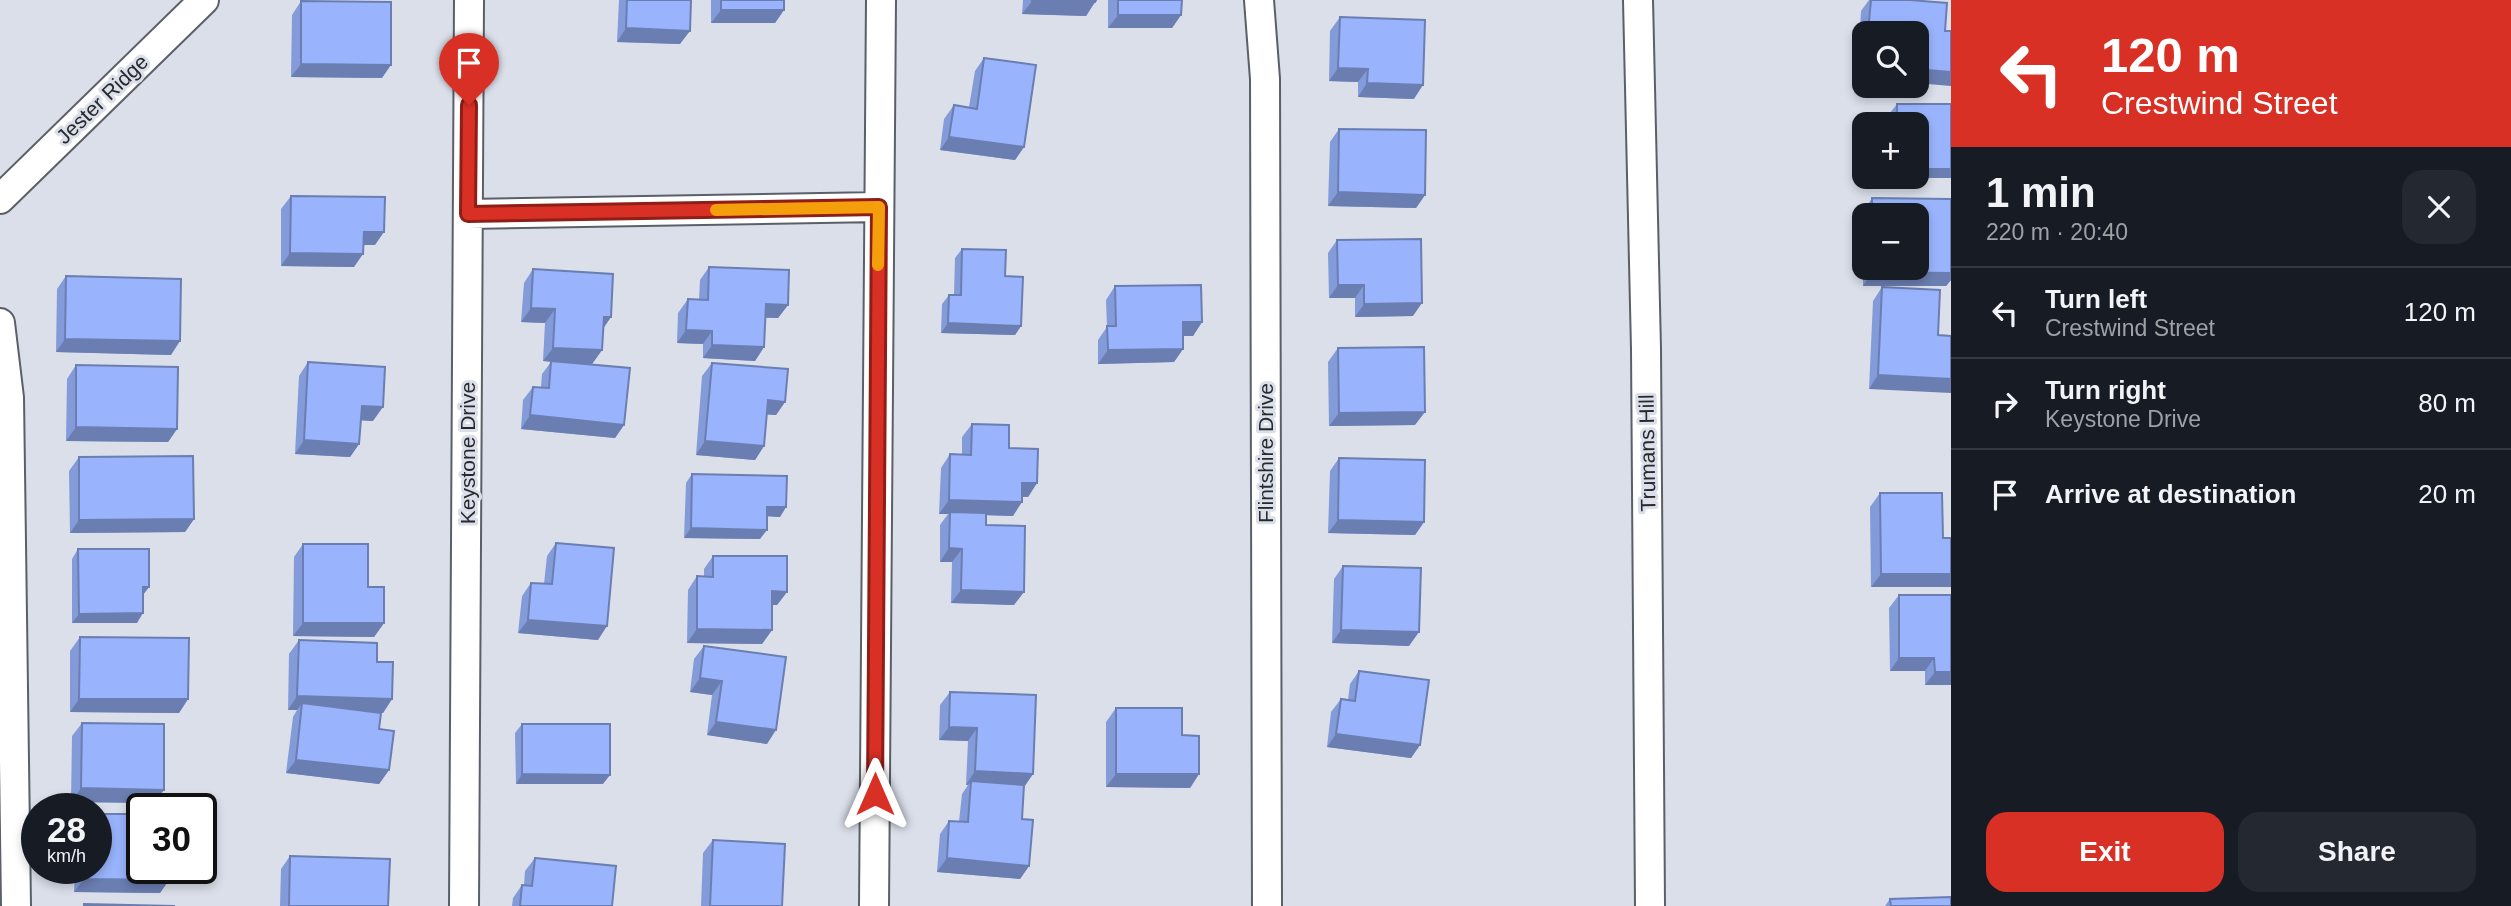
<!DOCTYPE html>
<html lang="en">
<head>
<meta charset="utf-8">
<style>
	:root { --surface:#171b24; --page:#242831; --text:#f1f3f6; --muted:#9ea1a6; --line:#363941; --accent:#d93025 }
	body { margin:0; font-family:Arial,sans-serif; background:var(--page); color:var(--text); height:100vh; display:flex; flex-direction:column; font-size:26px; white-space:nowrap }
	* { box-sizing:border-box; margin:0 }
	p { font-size:23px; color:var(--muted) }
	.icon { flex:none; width:38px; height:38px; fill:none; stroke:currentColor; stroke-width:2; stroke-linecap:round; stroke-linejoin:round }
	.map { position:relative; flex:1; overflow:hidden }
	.drawer { display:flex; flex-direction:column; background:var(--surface); width:560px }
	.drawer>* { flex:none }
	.banner { background:#d93025; color:#fff; overflow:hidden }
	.controls { position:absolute; left:1852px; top:21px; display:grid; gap:14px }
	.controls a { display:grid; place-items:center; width:77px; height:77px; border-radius:14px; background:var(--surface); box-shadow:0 4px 10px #0003; font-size:35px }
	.speed { position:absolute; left:21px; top:793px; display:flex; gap:14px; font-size:35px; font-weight:700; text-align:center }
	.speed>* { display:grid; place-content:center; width:91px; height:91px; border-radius:50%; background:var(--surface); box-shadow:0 4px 10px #0003; line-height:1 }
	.speed small { font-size:18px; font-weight:400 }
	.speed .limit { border:4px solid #111; border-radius:10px; background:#fff; color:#111 }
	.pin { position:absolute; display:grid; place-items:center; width:60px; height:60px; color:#fff; margin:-72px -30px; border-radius:50% 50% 50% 0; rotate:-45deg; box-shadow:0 0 7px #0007 }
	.pin .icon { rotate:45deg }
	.me { position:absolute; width:77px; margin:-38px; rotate:0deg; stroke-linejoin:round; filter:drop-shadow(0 0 5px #0008) }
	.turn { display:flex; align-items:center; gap:24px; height:147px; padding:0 35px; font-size:32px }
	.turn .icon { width:91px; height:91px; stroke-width:2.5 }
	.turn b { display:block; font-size:49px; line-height:60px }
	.round { display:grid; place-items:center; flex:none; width:74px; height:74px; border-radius:21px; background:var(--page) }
	.headline { display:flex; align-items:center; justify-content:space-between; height:119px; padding:0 35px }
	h1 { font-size:42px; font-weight:700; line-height:52px }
	.cta { display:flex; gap:14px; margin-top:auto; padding:14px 35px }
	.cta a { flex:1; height:80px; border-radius:21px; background:var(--accent); color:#fff; font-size:28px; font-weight:700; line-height:80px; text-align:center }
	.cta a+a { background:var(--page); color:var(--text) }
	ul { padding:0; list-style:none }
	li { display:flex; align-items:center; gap:21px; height:91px; padding:0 35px; border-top:2px solid var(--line) }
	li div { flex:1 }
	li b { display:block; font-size:26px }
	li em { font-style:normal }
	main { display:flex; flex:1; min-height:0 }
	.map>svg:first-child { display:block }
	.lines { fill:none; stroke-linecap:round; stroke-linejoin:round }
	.minor-casing { stroke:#5b5f68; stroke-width:32 }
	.minor { stroke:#fff; stroke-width:28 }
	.wall { fill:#849bda; fill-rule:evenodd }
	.shaded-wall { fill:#6b7eb1 }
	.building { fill:#99b4fd; stroke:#6b7eb1; stroke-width:2 }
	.route-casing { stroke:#8d1f18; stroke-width:18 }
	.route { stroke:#d93025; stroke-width:12 }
	.slow { stroke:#f59e0b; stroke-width:12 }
	.labels { text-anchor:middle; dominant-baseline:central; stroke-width:6; stroke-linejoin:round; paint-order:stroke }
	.street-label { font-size:21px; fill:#27292d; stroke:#dadfea }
</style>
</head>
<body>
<main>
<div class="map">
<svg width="1951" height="906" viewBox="0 0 1951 906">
	<rect width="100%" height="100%" fill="#dadfea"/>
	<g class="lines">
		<g class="minor-casing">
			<path id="minor" d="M1259 0 1265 79 1267 906
				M1638 0 1646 349 1650 906
				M0 199 204 0
				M468 214 879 207
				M0 323 9 398 16 906
				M464 906 469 0
				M874 906 881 0"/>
		</g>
		<use href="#minor" class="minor"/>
	</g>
	<path class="wall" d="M619 0H691L680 44 617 42Z
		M711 0H784V10L775 23H711Z
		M1023 0H1096L1095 2 1086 16 1022 14Z
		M1108 0H1182L1181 15 1172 28H1108Z
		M1869 0H1910L1945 31 1916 33H1864V49H1859L1861 11Z
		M301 1 382 78 291 77 292 15Z
		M1340 17 1414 99 1358 97V82L1329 81 1330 31Z
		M984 58 1024 147 1015 160 940 150 944 119 954 105 969 107 975 71Z
		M1897 104H1951V178H1890V177H1916V124H1890V113Z
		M1339 129 1425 195 1416 208 1328 206 1330 142Z
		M291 196 375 245H363L354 267 281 266V209Z
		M1872 198 1951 199V280L1946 286H1863V212ZM1864 215H1916V268H1864Z
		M1337 240 1413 316 1355 317V298H1329L1328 253Z
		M962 249 1005 276 1021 326 1015 335 941 333 942 304 949 295H954L955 258Z
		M709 267 788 305 778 318H765L764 347 755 361 703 358V344L677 343 678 313 688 299 699 300 700 280Z
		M533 269 611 317 603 329 602 350 592 364 577 363 624 425 615 438 521 429 523 400 533 387H541L542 374 551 362 543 361 545 323 521 322 524 283Z
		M66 276 171 355 56 352 57 289Z
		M1115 286 1202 322 1193 336H1183V349L1174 362 1098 364V340L1107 327 1106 300Z
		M1882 287 1938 335 1869 389 1873 301Z
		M1338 348 1415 425 1329 426 1328 362Z
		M308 362 373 421 361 420 359 444 350 457 295 454 299 376Z
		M712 363 785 402 776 415 767 414 764 446 755 460 696 455 702 376Z
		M76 365 177 429 168 442 66 441 67 379Z
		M972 424 1037 483 1028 497H1022L1013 516 986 515V525L1014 605 951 603 952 562H940V525L948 514H939L941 468 950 454 962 455V437Z
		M79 457 194 519 185 532 70 533 69 471Z
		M1339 458 1424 522 1415 535 1328 533 1330 471Z
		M692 474 786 507 780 517 767 516 760 539 684 538 686 483Z
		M1880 493 1943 538 1871 587 1870 507Z
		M556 543 598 640 518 633 522 596 531 583 544 584 547 556Z
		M303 544 368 587 384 623 374 637 293 636 294 557Z
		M78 549 149 587 143 595 137 623H72V559Z
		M713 556 787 592 777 605H772V630L762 644 687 643 688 590 697 576 704 577V569Z
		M1343 566 1409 646 1332 643 1334 579Z
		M1899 595H1951V685H1925V671H1890L1889 608Z
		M80 637 188 699 179 713 70 712V651Z
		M299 640 377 662 392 699 383 713H380L379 729 389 770 379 784 286 773 293 717 297 710H288L289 654Z
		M704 646 767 744 707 735 712 695 690 692 694 659Z
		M1359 671 1420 745 1411 758 1327 747 1331 712 1341 699 1348 700 1350 684Z
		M950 692 1033 774 1024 787 1022 819 1029 866 1020 879 937 872 940 834 949 821H959L962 794 968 785H966L968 741 939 740 940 705Z
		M1116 708 1182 735 1199 774 1190 788 1106 787V722Z
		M82 723 154 803 71 802 72 736Z
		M522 724 603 784H516L515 733Z
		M713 840 782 906H701L703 853Z
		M290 856 388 906H280L281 869Z
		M535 858 612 906H512L513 898 522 885H524L525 871Z
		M75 868H96L169 880 160 893 74 892Z
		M1890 899 1951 906H1885Z"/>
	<path class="shaded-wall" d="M1032 1 1095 2 1086 16 1022 14Z
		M721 10H784L775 23H711Z
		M1118 15H1181L1172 28H1108Z
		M626 28 690 31 680 44 617 42Z
		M1864 42V49H1859Z
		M301 64 391 65 382 78 291 77Z
		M1338 68 1368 69 1358 82 1329 81Z
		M1916 69 1951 72V86L1916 83Z
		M1367 83 1423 85 1414 99 1358 97Z
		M949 137 1024 147 1015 160 940 150Z
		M1916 169H1951V178H1890L1891 177H1916Z
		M1338 192 1425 195 1416 208 1328 206Z
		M364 232H384L375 245H354Z
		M290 253 363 254 354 267 281 266Z
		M1872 272 1951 273V280L1946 286H1863Z
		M1338 285H1364L1355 298H1329Z
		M1422 303 1413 316 1355 317 1364 304Z
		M766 304 788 305 778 318 757 317Z
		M531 308 555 309 545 323 521 322Z
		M604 317H611L601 331Z
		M1183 322H1202L1193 336H1173Z
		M948 323 1021 326 1015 335 941 333Z
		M686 330 712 331 703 344 677 343Z
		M65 339 180 341 171 355 56 352Z
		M712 345 764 347 755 361 703 358Z
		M553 348 602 350 592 364 543 361Z
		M1183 349 1174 362 1098 364 1108 350Z
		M1878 375 1951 379V393L1869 389Z
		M768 400 785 402 776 415 758 414Z
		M362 406 383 407 373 421 353 420Z
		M1425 412 1415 425 1329 426 1339 413Z
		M530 415 624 425 615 438 521 429Z
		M76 427 177 429 168 442 66 441Z
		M304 440 359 444 350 457 295 454Z
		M705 441 764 446 755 460 696 455Z
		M1022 483H1037L1028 497 1013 496Z
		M949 500 1022 502 1013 516 950 514V512L948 514H939Z
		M767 507H786L780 517 761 516Z
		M194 519 185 532 70 533 79 520Z
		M1338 520 1424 522 1415 535 1328 533Z
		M691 528 767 530 760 539 684 538Z
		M949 548 962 549 952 562H940Z
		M1881 574H1951V587H1871Z
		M143 587H149L142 596Z
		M961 590 1024 592 1014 605 951 603Z
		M772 591 787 592 777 605H762Z
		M143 613 137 623H72L79 614Z
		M528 620 607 626 598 640 518 633Z
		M303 623H384L374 637 293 636Z
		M697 629 772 630 762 644 687 643Z
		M1341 630 1419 632 1409 646 1332 643Z
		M1899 658H1934L1925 671H1890Z
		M1935 672H1951V685H1925Z
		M700 678 722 681 712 695 690 692Z
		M297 696 392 699 383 713 301 710 302 703 297 710H288Z
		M79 699H188L179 713 70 712Z
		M716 722 776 730 767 744 707 735Z
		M949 727 977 728 968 741 939 740Z
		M1336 734 1420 745 1411 758 1327 747Z
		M296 760 389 770 379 784 286 773Z
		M975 771 1033 774 1024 787 971 781 968 785H966Z
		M522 774 610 775 603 784H516Z
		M1116 774H1199L1190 788 1106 787Z
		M81 788 164 790 154 803 71 802Z
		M947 858 1029 866 1020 879 937 872Z
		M84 879 169 880 160 893 74 892Z"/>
	<path class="building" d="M627 0H691L690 31 626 28Z
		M721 0H784V10H721Z
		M1032 0H1096L1095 2 1032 1Z
		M1118 0H1182L1181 15H1118Z
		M1871 0H1910L1947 3 1945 31H1951V72L1916 69V33H1868Z
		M301 1 391 2V65L301 64Z
		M1340 17 1425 20 1423 85 1367 83 1368 69 1338 68Z
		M984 58 1036 65 1024 147 949 137 954 105 977 109Z
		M1897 104H1951V169H1916V124H1897Z
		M1339 129 1426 130 1425 195 1338 192Z
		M291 196 385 197 384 232H364L363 254 290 253Z
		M1872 198 1951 199V273L1872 272V268H1916V215H1872Z
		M1421 239 1422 303 1364 304V285H1338L1337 240Z
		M962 249 1006 250 1005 276 1023 277 1021 326 948 323 949 295H961Z
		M709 267 789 270 788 305 766 304 764 347 712 345V331L686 330 688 299 708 300Z
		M533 269 613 274 611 317H604L602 350 553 348 555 309 531 308Z
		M66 276 181 279 180 341 65 339Z
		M1201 285 1202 322H1183V349L1108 350 1107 326H1116L1115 286Z
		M1882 287 1940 290 1938 335 1951 336V379L1878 375Z
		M1424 347 1425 412 1339 413 1338 348Z
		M551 361 630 368 624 425 530 415 533 387 549 388Z
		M308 362 385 367 383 407 362 406 359 444 304 440Z
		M712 363 788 369 785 402 768 400 764 446 705 441Z
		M76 365 178 367 177 429 76 427Z
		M972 424 1009 425V448L1038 449 1037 483H1022V502L949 500 950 454 971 455Z
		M193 456 194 519 79 520V457Z
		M1339 458 1425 460 1424 522 1338 520Z
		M692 474 787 476 786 507H767V530L691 528Z
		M1880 493H1942L1943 538H1951V574H1881Z
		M950 512 986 513V525L1025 526 1024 592 961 590 962 549 949 548Z
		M556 543 614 548 607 626 528 620 531 583 552 584Z
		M303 544H368V587H384V623H303Z
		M78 549H149V587H143V613L79 614Z
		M713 556H787V592L772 591V630L697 629V576L713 577Z
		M1343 566 1421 568 1419 632 1341 630Z
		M1899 595H1951V672H1935L1934 658H1899Z
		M80 637 189 638 188 699H79Z
		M299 640 377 643V662H393L392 699 297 696Z
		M704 646 786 657 776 730 716 722 722 681 700 678Z
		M1359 671 1429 680 1420 745 1336 734 1341 699 1355 701Z
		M950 692 1036 695 1033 774 975 771 977 728 949 727Z
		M302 703 381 713 379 729 394 731 389 770 296 760Z
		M1116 708H1182V735L1199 736V774H1116Z
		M82 723 164 724V790L81 788Z
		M522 724H610V775L522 774Z
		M971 781 1024 785 1022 819 1033 820 1029 866 947 858 949 821 968 822Z
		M96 814H142V868H169V880L84 879V868H96Z
		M713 840 785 844 782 906H710Z
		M290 856 390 859 388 906H289Z
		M535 858 616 866 612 906H520L522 885 532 886Z
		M1951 897V906H1891L1890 899Z
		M84 904 175 906H84Z"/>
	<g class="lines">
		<g class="route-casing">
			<path id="route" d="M469 105 468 214 879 207 875 794"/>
		</g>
		<use href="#route" class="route"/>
		<path class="slow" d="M716 210 879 207 878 265"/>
	</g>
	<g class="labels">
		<g class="street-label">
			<text transform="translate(102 99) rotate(-44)">Jester Ridge</text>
			<text transform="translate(467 453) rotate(-90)">Keystone Drive</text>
			<text transform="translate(1265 453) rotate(-90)">Flintshire Drive</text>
			<text transform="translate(1647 453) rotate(-91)">Trumans Hill</text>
		</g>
	</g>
</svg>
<div class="controls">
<a><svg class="icon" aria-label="search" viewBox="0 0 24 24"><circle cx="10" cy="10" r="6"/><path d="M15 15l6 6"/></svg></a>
<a>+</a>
<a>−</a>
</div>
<div class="speed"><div>28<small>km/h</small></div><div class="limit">30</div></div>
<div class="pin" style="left:469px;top:105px;background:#d93025"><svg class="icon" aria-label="arrive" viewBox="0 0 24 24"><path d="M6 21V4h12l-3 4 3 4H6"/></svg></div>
<svg class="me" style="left:875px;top:794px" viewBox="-20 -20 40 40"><path d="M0-17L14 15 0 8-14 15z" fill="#d93025" stroke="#fff" stroke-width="4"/></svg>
</div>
<section class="drawer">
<div class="banner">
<div class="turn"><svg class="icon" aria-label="left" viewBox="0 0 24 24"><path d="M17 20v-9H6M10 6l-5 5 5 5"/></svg><div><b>120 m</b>Crestwind Street</div></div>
</div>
<div class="headline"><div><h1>1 min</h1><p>220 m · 20:40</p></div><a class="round"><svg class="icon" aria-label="close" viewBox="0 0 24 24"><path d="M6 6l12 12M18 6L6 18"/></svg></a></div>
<ul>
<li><svg class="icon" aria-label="left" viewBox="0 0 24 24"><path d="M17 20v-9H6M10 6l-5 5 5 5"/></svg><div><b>Turn left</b><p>Crestwind Street</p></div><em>120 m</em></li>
<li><svg class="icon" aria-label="right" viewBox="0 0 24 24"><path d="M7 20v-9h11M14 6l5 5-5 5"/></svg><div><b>Turn right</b><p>Keystone Drive</p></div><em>80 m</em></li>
<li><svg class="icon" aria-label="arrive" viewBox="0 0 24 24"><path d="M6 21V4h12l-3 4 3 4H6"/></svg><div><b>Arrive at destination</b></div><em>20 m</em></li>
</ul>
<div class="cta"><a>Exit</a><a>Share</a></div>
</section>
</main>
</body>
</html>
